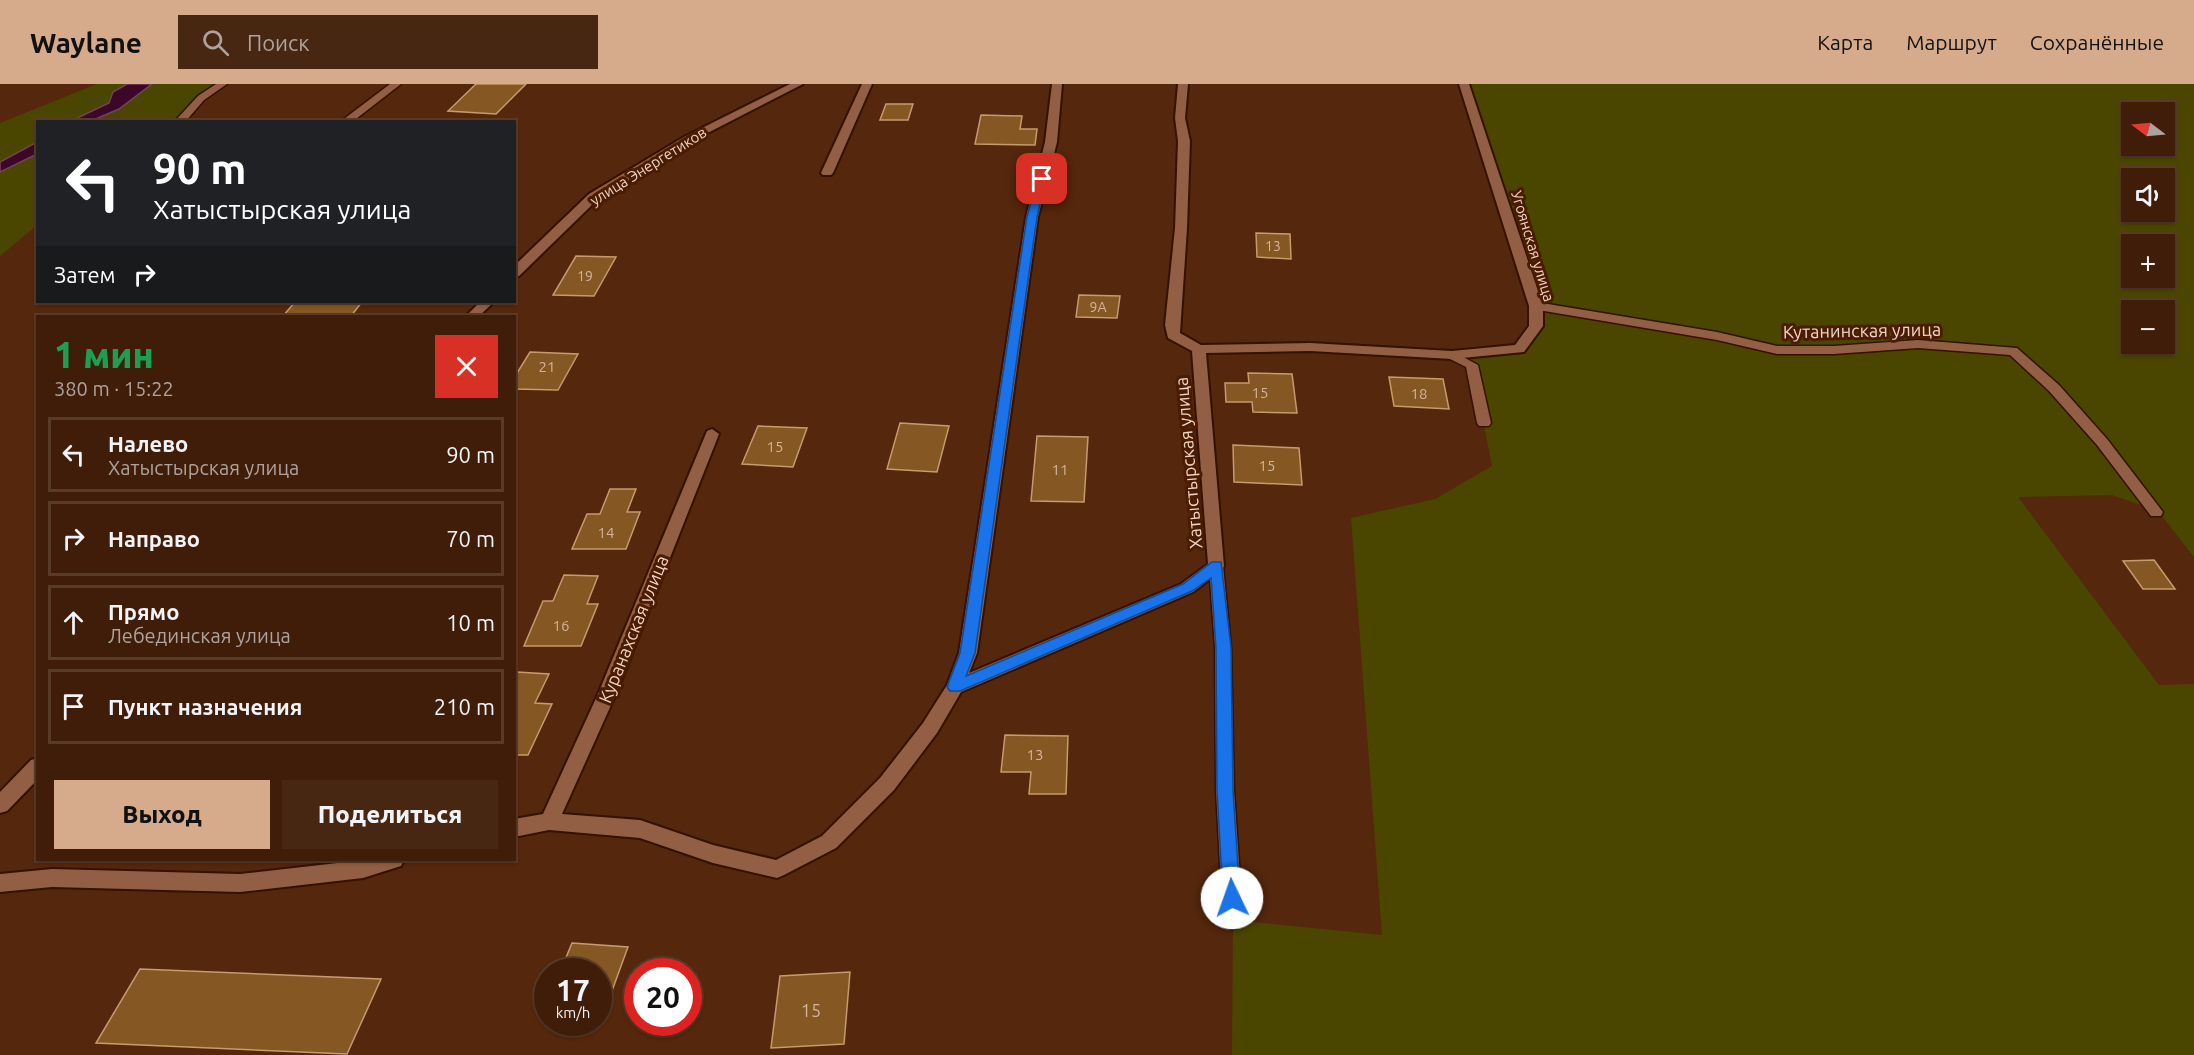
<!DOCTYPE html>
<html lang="ru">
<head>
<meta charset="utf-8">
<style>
	:root { --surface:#401d09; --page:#472612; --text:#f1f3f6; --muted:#aea29c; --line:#593b2a; --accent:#d6ab8b }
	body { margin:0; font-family:Ubuntu,sans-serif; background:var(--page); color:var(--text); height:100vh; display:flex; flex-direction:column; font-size:22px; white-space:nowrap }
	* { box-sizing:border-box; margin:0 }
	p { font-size:20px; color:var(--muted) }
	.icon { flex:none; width:33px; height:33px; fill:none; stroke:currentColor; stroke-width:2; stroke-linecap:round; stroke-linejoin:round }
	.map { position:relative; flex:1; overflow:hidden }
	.drawer { position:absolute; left:36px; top:231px; width:480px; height:546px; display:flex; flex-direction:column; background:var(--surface); border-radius:0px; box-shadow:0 2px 4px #0004,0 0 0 2px var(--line) }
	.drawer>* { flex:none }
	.guide { position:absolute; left:36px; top:36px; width:480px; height:183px; border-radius:0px; box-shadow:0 2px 4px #0004,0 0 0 2px var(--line); background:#202124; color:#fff; overflow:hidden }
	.needle { width:39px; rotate:286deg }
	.buttons { position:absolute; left:2121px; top:18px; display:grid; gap:12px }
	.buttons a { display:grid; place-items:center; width:54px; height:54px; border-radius:0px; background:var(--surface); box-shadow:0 2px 4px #0004,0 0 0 2px var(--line); font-size:30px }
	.speed { position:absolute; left:534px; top:874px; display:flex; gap:12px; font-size:30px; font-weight:700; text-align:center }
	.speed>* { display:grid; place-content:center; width:78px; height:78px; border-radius:50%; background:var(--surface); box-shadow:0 2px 4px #0004,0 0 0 2px var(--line); line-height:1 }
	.speed small { font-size:15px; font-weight:400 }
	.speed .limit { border:9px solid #d22; background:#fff; color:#111 }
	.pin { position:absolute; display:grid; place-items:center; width:51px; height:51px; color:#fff; margin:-26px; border-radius:12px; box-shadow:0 3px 9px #0006 }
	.me { position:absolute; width:66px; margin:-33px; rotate:357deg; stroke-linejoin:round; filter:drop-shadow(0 0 4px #0008) }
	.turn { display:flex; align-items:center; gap:21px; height:126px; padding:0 18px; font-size:27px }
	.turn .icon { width:78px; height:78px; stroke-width:2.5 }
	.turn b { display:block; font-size:42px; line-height:51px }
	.then { display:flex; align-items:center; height:57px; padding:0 18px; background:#0003; gap:12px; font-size:22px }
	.round { display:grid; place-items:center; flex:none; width:63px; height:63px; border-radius:0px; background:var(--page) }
	.overview { display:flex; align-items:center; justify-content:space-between; height:102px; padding:0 18px }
	h1 { font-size:36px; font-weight:800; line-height:45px; color:#1e9e55 }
	.cta { display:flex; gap:12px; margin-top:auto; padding:12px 18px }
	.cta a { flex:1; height:69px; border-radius:0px; background:var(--accent); color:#111; font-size:24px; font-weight:800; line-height:69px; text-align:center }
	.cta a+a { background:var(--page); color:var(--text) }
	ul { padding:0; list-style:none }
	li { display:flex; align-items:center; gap:18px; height:75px; margin:0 12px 9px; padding:0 6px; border:3px solid var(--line); border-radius:0px }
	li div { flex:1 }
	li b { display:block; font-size:22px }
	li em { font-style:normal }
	header { display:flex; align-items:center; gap:36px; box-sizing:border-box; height:84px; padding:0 30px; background:var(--accent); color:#111 }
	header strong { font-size:28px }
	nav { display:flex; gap:33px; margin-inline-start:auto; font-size:21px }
	.search { width:420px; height:54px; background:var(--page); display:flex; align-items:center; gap:15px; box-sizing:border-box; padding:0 21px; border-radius:0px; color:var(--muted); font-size:22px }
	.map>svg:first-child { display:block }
	.green { fill:#4a4600; fill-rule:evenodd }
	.water { fill:#3c0728; stroke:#734457; stroke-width:1.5 }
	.building { fill:#845723; stroke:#c69b6f; stroke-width:1.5 }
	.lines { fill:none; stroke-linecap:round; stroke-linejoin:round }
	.service-casing { stroke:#341100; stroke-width:3 }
	.minor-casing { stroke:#341100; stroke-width:4 }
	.service { fill:#925e44; fill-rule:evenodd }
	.minor { fill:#925e44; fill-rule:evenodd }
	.route { fill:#1a73e8; stroke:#114b97; stroke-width:1.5 }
	.labels { text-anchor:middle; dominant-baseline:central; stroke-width:6; stroke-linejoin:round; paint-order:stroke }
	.far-number-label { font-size:14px; fill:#d6b49c }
	.far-street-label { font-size:15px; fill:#f2d3c5; stroke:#4a1c01 }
	.number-label { font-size:15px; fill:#d6b49c }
	.street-label { font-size:18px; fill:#f2d3c5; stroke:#4a1c01 }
	.near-number-label { font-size:18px; fill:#d6b49c }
</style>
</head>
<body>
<header>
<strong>Waylane</strong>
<div class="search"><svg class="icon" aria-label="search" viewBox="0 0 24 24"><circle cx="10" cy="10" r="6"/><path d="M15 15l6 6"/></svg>Поиск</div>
<nav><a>Карта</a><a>Маршрут</a><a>Сохранённые</a></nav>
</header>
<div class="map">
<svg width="2194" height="971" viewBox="0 0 2194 971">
	<rect width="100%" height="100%" fill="#55270c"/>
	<path class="green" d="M97 0H127L113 8 109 19 71 37 38 38 37 58 0 78V39Z
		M152 0H222L179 37 91 38 119 25Z
		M1464 0H2194V473L2158 427 2112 411 2018 413 2159 601 2194 600V971H1232L1233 836 1382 851 1351 434 1435 415 1492 382 1472 281 1452 271 1519 265 1536 242ZM2132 28H2164V62H2132ZM2132 94H2164V128H2132ZM2132 160H2164V194H2132ZM2132 226H2164V260H2132Z
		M37 70V141L0 172V88Z"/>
	<path class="water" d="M127 0H152L119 25 91 37H71L109 19 113 8Z
		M37 58V70L0 88V78Z"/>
	<path class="building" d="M476 0H526L496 30 448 27Z
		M886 20H913L908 36H880Z
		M981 31 1022 32 1020 45H1037L1035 61 975 60Z
		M1256 149 1290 150 1291 175 1257 173Z
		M576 172 616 173 594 212 553 211Z
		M1079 211 1120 212 1117 234 1076 233Z
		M295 218H362L351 232H283Z
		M530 268 578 270 558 306 514 305V294Z
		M1248 289 1292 290 1297 329 1253 328 1252 318H1226L1225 299H1249Z
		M1389 293 1443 295 1449 325 1394 322Z
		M900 339 949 342 937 388 887 385Z
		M758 342 807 344 793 383 742 380Z
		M1037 352 1088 353 1084 418 1031 417Z
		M1233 361 1299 364 1302 401 1234 398Z
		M610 405H636L627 428H640L626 465H572L587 430H600Z
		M2154 476 2175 505H2143L2123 477Z
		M564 491 598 492 587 520H598L581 562H524L543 517H553Z
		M517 588 549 590 535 619 552 620 528 671H514V593Z
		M1005 651 1068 652 1066 710H1029L1031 688H1001Z
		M572 859 628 863 601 937H598V888H560Z
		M140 885 381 895 347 970 96 959Z
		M850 888 844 960 771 964 780 892Z"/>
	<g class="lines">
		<g class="service-casing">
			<path id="service" d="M216 0H227L204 16 185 38H174L198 12Z
				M390 0H401L352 38H340Z
				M1536 218 1717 248 1777 262H1834L1918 256 2017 264 2059 301 2107 355 2163 428 2161 432H2151L2097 361 2049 307 2010 271 1918 264 1834 270H1777L1717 256 1532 225 1530 222Z
				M1452 267 1478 281 1491 339 1489 342H1479L1477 339 1466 283 1448 274 1446 271 1448 268Z
				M1216 477 1221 478 1223 482 1231 563 1234 706 1243 836 1240 842 1233 845 1226 842 1223 836 1216 706 1215 563 1209 482 1211 478Z"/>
		</g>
		<g class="minor-casing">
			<path id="minor" d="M790 0H803L692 57 597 116 519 192 514 193V182L589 110 684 53Z
				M862 0H872L833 89 831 91H823L821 89Z
				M1052 0H1062L1057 58 1038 133 977 569 969 589 1181 500 1208 480 1192 267 1168 254 1165 241 1175 144 1178 57 1175 34 1178 0H1188L1185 34 1190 57 1187 144 1180 249 1201 261 1310 259 1452 267 1515 261 1529 242V222L1459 0H1469L1543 222V242L1524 268 1452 275 1310 267 1206 269 1224 482 1222 486 1193 508 961 608 937 649 894 706 836 764 784 791 777 794 713 779 640 754 549 746 514 753V735L543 730 598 610 707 347 712 345 719 350 616 610 562 730 640 736 713 761 776 776 822 752 880 694 923 639 947 601 959 569 1026 133 1045 58Z
				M480 218H494L479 232H466Z
				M38 674V695L7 727 0 729V708L31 676Z
				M364 776H404L401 782 363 794 240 808 52 803 0 808V790L52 785 240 790Z"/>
		</g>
		<use href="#service" class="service"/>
		<use href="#minor" class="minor"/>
	</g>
	<path class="route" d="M1038 93 1046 95 1037 133 975 569 966 592 1183 500 1212 478H1221L1231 564 1233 706 1240 814 1238 820 1232 822 1225 820 1223 814 1217 706 1216 564 1211 494 1192 507 960 607H950L947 603 960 569 1027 133Z"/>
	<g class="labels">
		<g class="far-number-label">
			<text x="1273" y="162">13</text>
			<text x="585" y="192">19</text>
			<text x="1098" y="223">9А</text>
		</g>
		<g class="far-street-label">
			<text transform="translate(648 82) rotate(-32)">улица Энергетиков</text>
			<text transform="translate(1533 162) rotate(73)">Угоянская улица</text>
		</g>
		<g class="number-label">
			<text x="547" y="282">21</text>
			<text x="1260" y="308">15</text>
			<text x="1419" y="309">18</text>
			<text x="775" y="362">15</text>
			<text x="1267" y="381">15</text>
			<text x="1060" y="385">11</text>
			<text x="606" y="448">14</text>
			<text x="561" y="541">16</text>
			<text x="1035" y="670">13</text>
		</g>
		<g class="street-label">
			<text transform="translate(1862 246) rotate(-1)">Кутанинская улица</text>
			<text transform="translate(1188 379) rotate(-95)">Хатыстырская улица</text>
			<text transform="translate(633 545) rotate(-68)">Куранахская улица</text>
		</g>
		<g class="near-number-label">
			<text x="811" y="926">15</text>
		</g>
	</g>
</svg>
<div class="buttons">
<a><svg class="needle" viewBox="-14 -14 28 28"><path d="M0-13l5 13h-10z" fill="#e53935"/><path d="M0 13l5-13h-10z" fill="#aea29c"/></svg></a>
<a><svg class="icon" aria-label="sound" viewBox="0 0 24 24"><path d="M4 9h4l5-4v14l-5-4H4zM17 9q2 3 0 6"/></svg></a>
<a>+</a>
<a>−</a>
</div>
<div class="speed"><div>17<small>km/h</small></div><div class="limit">20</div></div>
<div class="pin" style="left:1042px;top:95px;background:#d93025"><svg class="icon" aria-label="arrive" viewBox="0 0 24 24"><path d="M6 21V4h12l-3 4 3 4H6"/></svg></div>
<svg class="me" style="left:1232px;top:814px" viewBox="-20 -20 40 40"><circle r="19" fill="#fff"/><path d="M0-13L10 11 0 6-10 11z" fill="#1a73e8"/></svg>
<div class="guide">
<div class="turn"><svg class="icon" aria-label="left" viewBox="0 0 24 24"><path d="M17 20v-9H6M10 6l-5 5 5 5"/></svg><div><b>90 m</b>Хатыстырская улица</div></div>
<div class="then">Затем<svg class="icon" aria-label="right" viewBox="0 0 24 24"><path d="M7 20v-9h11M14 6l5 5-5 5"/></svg></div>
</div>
<section class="drawer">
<div class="overview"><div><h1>1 мин</h1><p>380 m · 15:22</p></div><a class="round" style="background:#d93025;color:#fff"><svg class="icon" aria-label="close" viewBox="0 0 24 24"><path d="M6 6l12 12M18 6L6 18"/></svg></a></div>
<ul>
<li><svg class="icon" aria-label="left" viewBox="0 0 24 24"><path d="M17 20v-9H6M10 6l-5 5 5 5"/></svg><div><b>Налево</b><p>Хатыстырская улица</p></div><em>90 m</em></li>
<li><svg class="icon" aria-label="right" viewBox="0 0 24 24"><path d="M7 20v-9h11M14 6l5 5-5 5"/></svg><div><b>Направо</b></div><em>70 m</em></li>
<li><svg class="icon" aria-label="ahead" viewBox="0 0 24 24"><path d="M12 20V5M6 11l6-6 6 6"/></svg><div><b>Прямо</b><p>Лебединская улица</p></div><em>10 m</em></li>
<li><svg class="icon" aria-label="arrive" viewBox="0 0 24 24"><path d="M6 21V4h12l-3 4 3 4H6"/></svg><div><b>Пункт назначения</b></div><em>210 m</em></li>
</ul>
<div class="cta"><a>Выход</a><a>Поделиться</a></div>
</section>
</div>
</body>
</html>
